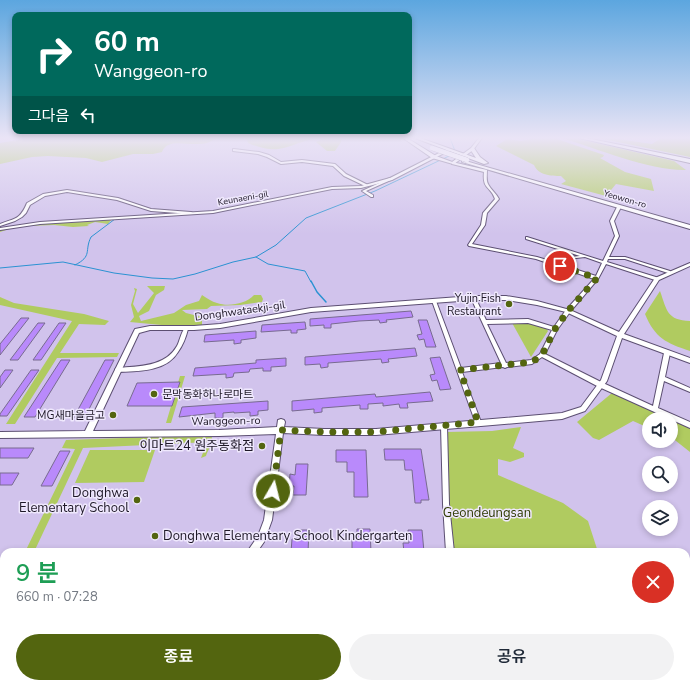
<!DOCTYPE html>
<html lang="ko">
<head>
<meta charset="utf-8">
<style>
	:root { --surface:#fff; --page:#f2f2f3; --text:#1f2937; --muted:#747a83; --accent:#53650f }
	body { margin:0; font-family:"Nunito Sans","Noto Sans KR",sans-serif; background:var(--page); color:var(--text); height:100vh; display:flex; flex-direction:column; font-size:15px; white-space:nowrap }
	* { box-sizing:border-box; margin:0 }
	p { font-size:13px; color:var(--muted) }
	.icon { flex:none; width:22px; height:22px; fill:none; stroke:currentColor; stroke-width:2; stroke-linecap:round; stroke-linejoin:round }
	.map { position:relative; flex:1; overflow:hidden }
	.side { position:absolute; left:0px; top:548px; width:690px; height:140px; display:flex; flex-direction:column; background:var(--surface); border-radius:12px 12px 0 0; box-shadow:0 2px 6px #0003 }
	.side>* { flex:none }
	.hud { position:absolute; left:12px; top:12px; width:400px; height:122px; border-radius:8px; box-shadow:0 2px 6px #0003; background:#00695c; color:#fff; overflow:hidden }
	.fabs { position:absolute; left:642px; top:412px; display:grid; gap:8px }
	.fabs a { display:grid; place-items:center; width:36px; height:36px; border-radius:50%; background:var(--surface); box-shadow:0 2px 6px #0003; font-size:20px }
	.pin { position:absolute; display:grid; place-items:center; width:34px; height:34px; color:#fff; margin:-17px; border:2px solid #fff; border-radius:50%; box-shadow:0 1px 4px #0007 }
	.me { position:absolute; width:44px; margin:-22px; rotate:8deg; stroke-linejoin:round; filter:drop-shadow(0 0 3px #0008) }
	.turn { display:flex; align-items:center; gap:14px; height:84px; padding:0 16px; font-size:18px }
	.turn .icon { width:52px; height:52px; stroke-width:2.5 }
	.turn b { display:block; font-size:28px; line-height:34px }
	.then { display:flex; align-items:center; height:38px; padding:0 16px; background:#0003; gap:8px; font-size:15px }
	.round { display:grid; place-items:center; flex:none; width:42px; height:42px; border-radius:21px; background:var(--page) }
	.overview { display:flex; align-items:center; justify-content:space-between; height:68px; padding:0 16px }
	h1 { font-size:24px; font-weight:600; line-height:30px; color:#1e9e55 }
	.button { display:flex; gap:8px; margin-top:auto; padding:8px 16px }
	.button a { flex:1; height:46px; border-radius:24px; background:var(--accent); color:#fff; font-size:16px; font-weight:600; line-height:46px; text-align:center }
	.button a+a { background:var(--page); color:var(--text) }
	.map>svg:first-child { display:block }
	.green { fill:#b0cb60 }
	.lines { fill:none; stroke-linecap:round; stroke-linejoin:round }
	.stream-far1 { stroke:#2b92d2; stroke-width:1 }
	.stream { stroke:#2b92d2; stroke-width:1.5 }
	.building { fill:#b98afb; stroke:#786b90 }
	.minor-casing { stroke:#5c4f72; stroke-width:2 }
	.tertiary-casing { stroke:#5c4f72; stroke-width:2 }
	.trunk-casing { stroke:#5c4f72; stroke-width:2 }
	.motorway-casing { stroke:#5c4f72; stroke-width:2 }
	.minor { fill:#fff; fill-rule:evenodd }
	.tertiary { fill:#fff; fill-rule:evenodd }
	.trunk { fill:#fff; fill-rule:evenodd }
	.motorway { fill:#fff; fill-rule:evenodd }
	.trunk-bridge-casing { stroke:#5c4f72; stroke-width:5.5; stroke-linecap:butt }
	.trunk-bridge { stroke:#fff; stroke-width:4.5 }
	.route { stroke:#53650f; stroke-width:7; stroke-dasharray:0 12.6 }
	.poi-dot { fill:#53650f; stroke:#efe8fd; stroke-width:1.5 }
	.labels { text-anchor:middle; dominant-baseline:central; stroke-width:3; stroke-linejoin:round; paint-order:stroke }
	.far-street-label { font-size:9px; fill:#1e1827; stroke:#efe8fd }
	.poi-label { font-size:11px; fill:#1e1827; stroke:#efe8fd; text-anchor:end }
	.street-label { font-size:11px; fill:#1e1827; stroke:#efe8fd }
	.near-poi-label { font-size:13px; fill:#1e1827; stroke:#efe8fd; text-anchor:end }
	.near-park-label { font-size:13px; fill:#2f3b02; stroke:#efe8fd }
</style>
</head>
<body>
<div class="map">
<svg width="690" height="688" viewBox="0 0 690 688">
	<rect width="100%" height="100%" fill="#d1c3ec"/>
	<path class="green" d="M30 138H216C199 153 169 133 162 152L153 154H133L102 162 86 158 48 156 32 157 0 164V143Z
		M246 138H317C287 144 281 157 248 143Z
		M325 138H342L341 142 335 151H327L316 142Z
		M535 138H554L604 155 603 157 600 158 625 172 651 179 654 191 616 184 606 196 561 184 566 181 561 176C551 176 538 175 534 165L496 146 507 139 521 141Z
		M563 138H574L674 161 686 170C651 171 597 149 563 138Z
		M599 138H611L652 144 661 138H690V157Z
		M112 219 108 224 95 222 87 225 89 226 73 227 54 225 26 226 12 228 0 232V229L42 223Z
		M147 286H165L164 290 156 295 149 311 139 316 141 321 174 313 186 305 199 301 202 295C207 298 212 302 217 303 228 307 246 304 254 295H261L263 299 262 302 240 305 211 306 207 309 182 310 186 313 202 317V327L172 326 130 322 134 317 131 305 135 291 134 288 137 289 133 304 138 313 154 293Z
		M660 291C667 311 667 320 690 321V351C666 343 655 338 645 314Z
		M0 297 14 303 84 314 109 321 105 325 79 324 60 353H119L117 357 57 358 15 424H6L72 321 0 305Z
		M511 321 524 322 546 328 548 331 531 357Z
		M180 376H185L171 423H166Z
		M612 393 670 419H649V428L633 421 599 440 593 438 577 422Z
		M671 420 690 428V452L671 437Z
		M521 427 513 448 524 453V457L510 462 498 459V475L563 503 588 521 598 552H449L446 432 492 431Z
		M211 435C215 444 208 448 206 456L201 458 204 450 209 442 83 448 34 552H25L75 449 62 448 66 440Z
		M90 450H155L144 482 75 483Z
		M185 684H663L666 688H184Z"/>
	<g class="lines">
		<path class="stream-far1" d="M450 138 455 151
			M256 257 268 264 305 271 311 282
			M75 265C93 256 84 251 91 237L115 219
			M0 268 63 262 114 273 152 278 173 279 195 274 233 262 256 257 276 245 306 218 375 191 449 156"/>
		<path class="stream" d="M311 281 317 292 326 302"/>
	</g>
	<path class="building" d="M411 311 413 317 386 320 387 322 380 323 379 320 359 321 331 324V328H324V325L310 326V319Z
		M21 318H29L0 355V344Z
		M418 320H427L436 347H426L424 339 419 340 417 335 422 334Z
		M305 322 306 329 297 330V333H291V330L261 332 262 325Z
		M38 323H45L18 360H10Z
		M59 323H66L41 360H33Z
		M256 331V338L241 340V343L234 344V340L204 342 205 335Z
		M415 348 417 356 388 359 389 362 382 363 381 359 328 363V367L321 368 320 364 305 365V357Z
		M440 357 451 389 440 390 437 380 432 381 430 375 435 374 430 358Z
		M286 358V366L271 367V371H263V368L250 369 249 372 234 373 233 377 226 378V374L193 376 195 368 256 363V360Z
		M61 360H70L35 417H24Z
		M105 360H114L85 417H74Z
		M5 370H13L0 388V377Z
		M31 370H39L7 416H0V414Z
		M180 382 172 406H127L137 383Z
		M430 392 433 401 407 403 408 408H400L399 404 383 406V403L368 404V409H360V405L322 408V412L314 413V409L292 411V401L375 394 376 397Z
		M268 401V410L258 411V415L250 416V412L234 413V412L223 413V418H215V413L179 417 182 407Z
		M0 448H34L28 458H0Z
		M384 449H421L429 500H421V503H415L412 470H405L404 460H385Z
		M336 450H366L368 497H354V472H347V462H336Z
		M60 451H70L52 486H41Z
		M296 464H308L306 495H293L294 486H289L290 474 295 475Z
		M0 473H19L12 485H0Z
		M357 529H370L371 552H352V539H357Z
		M298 530H309L308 552H291L292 539H297Z
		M408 530H422L424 552H404L403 543H409Z"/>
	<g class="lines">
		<g class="minor-casing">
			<path id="minor" d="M234 149 259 152 269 155 281 162 302 160 335 164 346 174 368 185 365 186 344 176 333 166 302 162 281 164 267 157 258 154 233 151V149Z
				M452 162 487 170C487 175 486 180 488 184 491 190 496 193 499 199L487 213 485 225 472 244 537 257 547 260 549 259 580 256 526 239V237H527L603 261 615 236 610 221 617 207 620 206 621 207 614 221 619 236 609 257H625L670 271 671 272 670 273H668L625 259H608L607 262 659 278V279L657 280H655L606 264 598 279 570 312 557 330 545 354 603 383 653 406 664 353 665 352H669L670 353 665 377 690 388V392L664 381 658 408 690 422V428L599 387 542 357 532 364 507 367 505 368 503 367 462 372 481 422 480 424 478 425 476 424 432 301V300H436V301L461 368 501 363 471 298V297H475L486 320 528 319 554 327 566 310 594 279 536 259 469 246 468 245 481 225 483 213 495 199C491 186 482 190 484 172L452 164ZM585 257 602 263 596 276 550 261ZM528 323 552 330 540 354 531 360 506 363 487 324Z
				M390 178 393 179 366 191 373 195V197H371L362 191Z
				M67 190 118 198 151 209 191 212 193 213 191 214 151 211 117 200 67 192 45 196 30 205 26 213 22 217 15 221 0 226V224C15 218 20 220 27 203L43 194Z
				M186 327 188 329C186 337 183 345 178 352 166 372 138 371 118 372H116L115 370 116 368H118C139 366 165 367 177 346 180 341 181 331 186 327Z
				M444 423 446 424 447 426 449 504 454 552H446L443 504 441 426 442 424Z
				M4 655V668L3 670 0 671V658L1 656Z"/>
		</g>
		<g class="tertiary-casing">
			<path id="tertiary" d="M479 138H482L473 150 454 164H452V162L471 148Z
				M447 149 450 150 392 180 361 188 332 189 213 213 40 224 0 230V228L40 222 213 211 332 187 361 186 390 178Z
				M690 263V266L659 280 624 334 690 358V363L622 338 607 381 585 411 562 419 376 435H324L283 433 272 520 264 542 257 552H247L258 536 264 520 276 434 219 436 0 438V432L85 431 134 331 135 329 150 326H194L220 324 311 308 473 296H506L537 301 570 310 619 332 655 278ZM473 300H506L537 305 566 312 617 336 601 380 581 407 562 413 376 429H324L284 427 285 422 284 420 281 419 278 420 277 427 219 430 93 431 139 333 150 330H194L220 328 311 312Z
				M0 572H4V582H0Z"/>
		</g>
		<g class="trunk-casing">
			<path id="trunk" d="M403 138H407L436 156 455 163 453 164 432 158Z
				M415 138H420L476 158 470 149 474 148 480 157 488 163 484 164Z
				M462 160 690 225V229L462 162Z"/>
		</g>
		<g class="motorway-casing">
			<path id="motorway" d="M579 138H586L690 159V163Z"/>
		</g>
		<use href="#minor" class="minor"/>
		<use href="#tertiary" class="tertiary"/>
		<use href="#trunk" class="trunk"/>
		<use href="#motorway" class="motorway"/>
		<g class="trunk-bridge-casing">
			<path id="trunk-bridge" d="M432 148 467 160"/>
		</g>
		<use href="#trunk-bridge" class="trunk-bridge"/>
	</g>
	<linearGradient id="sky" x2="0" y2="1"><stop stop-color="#5ca6df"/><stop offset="0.59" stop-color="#eae4f6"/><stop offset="1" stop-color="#eae4f6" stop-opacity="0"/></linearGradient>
	<rect width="690" height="234" fill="url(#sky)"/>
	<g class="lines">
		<path class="route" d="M273 491 281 430 324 432H376L478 422 460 370 532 362 542 355 555 329 568 311 597 278 560 266"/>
	</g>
	<g class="poi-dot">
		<circle cx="509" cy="304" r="4"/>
		<circle cx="154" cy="394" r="4"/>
		<circle cx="113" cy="415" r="4"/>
		<circle cx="262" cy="446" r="4"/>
		<circle cx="137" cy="500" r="4"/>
		<circle cx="155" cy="536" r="4"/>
	</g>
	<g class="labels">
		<g class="far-street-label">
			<text transform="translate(243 198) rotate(-10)">Keunaeni-gil</text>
			<text transform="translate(625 199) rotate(16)">Yeowon-ro</text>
		</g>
		<g class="poi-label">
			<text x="501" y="298">Yujin Fish<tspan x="501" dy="13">Restaurant</tspan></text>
			<text x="162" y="394" text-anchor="start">문막동화하나로마트</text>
			<text x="105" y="415">MG새마을금고</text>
		</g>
		<g class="street-label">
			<text transform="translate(240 311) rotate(-8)">Donghwataekji-gil</text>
			<text transform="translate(226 421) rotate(-1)">Wanggeon-ro</text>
		</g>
		<g class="near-poi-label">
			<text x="254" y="446">이마트24 원주동화점</text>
			<text x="129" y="493">Donghwa<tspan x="129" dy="15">Elementary School</tspan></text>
			<text x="163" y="536" text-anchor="start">Donghwa Elementary School Kindergarten</text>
		</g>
		<g class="near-park-label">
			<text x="487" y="513">Geondeungsan</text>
		</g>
	</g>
</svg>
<div class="fabs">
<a><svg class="icon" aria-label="sound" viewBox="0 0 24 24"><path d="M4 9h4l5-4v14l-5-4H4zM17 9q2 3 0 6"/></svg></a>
<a><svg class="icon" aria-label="search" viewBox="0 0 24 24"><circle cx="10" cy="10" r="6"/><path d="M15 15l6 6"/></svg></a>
<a><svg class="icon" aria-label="layers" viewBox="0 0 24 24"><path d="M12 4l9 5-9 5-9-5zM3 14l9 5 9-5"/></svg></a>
</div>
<div class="pin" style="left:560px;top:266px;background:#d93025"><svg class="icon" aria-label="arrive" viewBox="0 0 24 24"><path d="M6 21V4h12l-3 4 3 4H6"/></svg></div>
<svg class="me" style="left:273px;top:491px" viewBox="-20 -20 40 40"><circle r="17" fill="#53650f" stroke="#fff" stroke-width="3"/><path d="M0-11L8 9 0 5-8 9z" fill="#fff"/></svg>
<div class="hud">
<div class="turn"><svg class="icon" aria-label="right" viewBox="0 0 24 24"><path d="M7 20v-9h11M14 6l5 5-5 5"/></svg><div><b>60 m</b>Wanggeon-ro</div></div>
<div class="then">그다음<svg class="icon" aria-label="left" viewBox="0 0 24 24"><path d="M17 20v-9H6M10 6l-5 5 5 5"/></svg></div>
</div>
<section class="side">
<div class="overview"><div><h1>9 분</h1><p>660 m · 07:28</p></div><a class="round" style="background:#d93025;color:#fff"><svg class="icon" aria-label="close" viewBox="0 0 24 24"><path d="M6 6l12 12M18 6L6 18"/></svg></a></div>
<div class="button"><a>종료</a><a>공유</a></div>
</section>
</div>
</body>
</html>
